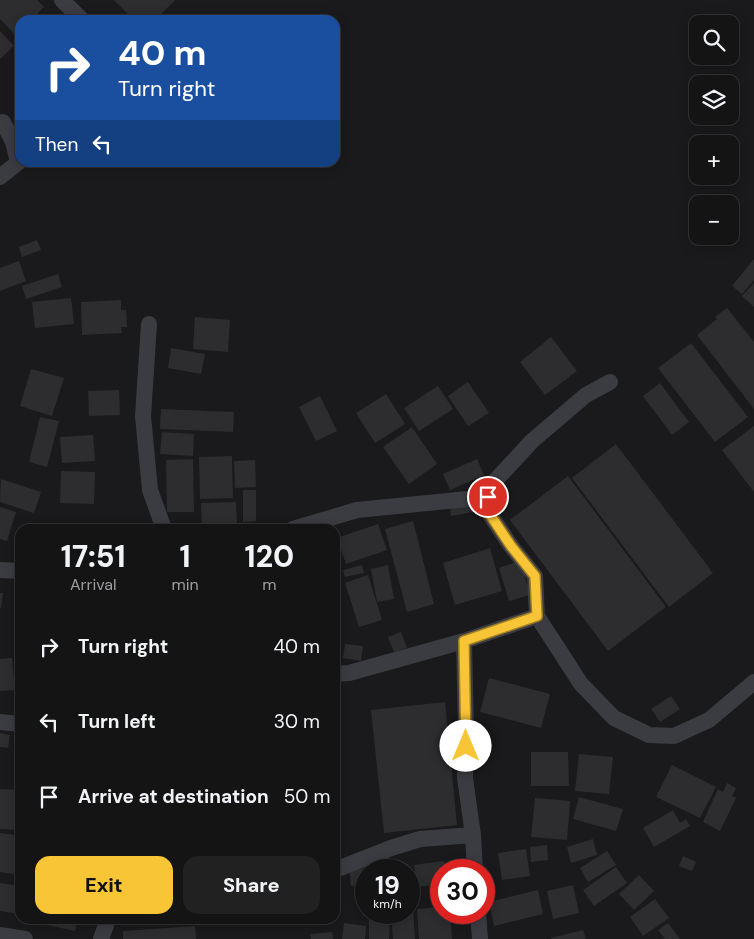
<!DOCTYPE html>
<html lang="en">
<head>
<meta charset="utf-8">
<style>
	:root { --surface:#141415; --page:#212122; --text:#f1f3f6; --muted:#9d9ea0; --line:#333334; --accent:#f8c537 }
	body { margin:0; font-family:"DM Sans",sans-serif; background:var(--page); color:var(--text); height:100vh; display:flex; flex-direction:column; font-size:19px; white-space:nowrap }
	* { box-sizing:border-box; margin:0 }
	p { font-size:16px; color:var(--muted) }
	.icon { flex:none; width:28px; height:28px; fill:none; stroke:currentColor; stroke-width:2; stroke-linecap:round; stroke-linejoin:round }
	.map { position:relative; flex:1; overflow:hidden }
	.side { position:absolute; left:15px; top:524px; width:325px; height:400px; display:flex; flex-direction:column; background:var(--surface); border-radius:15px; box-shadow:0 2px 12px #0003,0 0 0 1px var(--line) }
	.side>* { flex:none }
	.guide { position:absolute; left:15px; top:15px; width:325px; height:152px; border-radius:15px; box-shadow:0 2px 12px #0003,0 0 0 1px var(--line); background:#1a4fa0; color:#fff; overflow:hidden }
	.tools { position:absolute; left:689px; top:15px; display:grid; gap:10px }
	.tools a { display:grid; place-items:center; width:50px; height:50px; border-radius:10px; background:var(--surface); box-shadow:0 2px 12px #0003,0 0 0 1px var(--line); font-size:25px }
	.speed { position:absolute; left:355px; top:859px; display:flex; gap:10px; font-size:25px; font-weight:700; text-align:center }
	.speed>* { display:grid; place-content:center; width:65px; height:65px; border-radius:50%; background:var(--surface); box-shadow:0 2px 12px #0003,0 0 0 1px var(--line); line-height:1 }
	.speed small { font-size:12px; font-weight:400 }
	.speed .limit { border:8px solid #d22; background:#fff; color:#111 }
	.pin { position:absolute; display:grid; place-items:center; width:42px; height:42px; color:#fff; margin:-21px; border:2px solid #fff; border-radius:50%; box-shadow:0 1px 5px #0007 }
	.me { position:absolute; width:55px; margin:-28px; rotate:0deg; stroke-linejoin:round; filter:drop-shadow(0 0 4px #0008) }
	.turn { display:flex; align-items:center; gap:18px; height:105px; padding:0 20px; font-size:22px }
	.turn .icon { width:65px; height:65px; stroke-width:2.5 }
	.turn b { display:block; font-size:35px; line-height:42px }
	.then { display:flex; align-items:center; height:48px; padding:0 20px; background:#0003; gap:10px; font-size:19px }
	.eta { display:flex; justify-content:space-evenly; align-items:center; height:85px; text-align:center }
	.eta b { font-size:30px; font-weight:800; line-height:35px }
	.primary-button { display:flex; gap:10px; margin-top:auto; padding:10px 20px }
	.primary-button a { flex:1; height:58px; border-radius:15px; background:var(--accent); color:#111; font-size:20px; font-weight:800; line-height:58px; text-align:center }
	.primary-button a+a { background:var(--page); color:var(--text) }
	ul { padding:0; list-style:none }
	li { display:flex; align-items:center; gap:15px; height:75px; padding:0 20px }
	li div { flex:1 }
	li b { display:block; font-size:19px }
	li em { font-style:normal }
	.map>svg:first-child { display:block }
	.building { fill:#2d2d30 }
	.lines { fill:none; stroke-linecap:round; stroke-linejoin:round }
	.minor { stroke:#3b3b42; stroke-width:16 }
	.route-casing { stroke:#a18024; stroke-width:12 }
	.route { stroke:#f8c537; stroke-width:9 }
</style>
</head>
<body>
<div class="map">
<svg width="754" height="939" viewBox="0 0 754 939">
	<rect width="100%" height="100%" fill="#1a1a1c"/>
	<path class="building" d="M0 0H37L44 7 31 20H20V31L15 35 0 19Z
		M114 0H175L155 20H134Z
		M0 31 14 46 0 59Z
		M37 240 41 250 22 257 19 247Z
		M754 259V280L742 294 732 286Z
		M19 261 26 281 0 291V268Z
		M58 274 62 287 26 299 22 286Z
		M754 283V307L742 296Z
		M71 298 74 324 35 328 32 302Z
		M121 300V310H126L127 327H121L122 333 82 335 81 302Z
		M727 308 754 342V409L697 335 717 319 715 317Z
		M195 317 230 320 228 352 193 349Z
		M551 337 577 371 545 395 520 362Z
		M691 343 748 417 715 442 658 368Z
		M171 348 205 354 201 374 168 368Z
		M31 369 64 378 52 416 20 406Z
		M468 382 489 413 468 426 448 396Z
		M660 383 689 422 672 435 643 396Z
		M438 386 453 409 419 431 404 408Z
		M119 390 120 415 89 416 88 391Z
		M386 394 405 424 375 443 356 413Z
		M320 396 337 431 316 441 299 407Z
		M161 409 234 412 233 432 160 429Z
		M40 417 59 421 47 467 29 462Z
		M754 426V492L722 450Z
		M412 427 437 464 409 484 383 447Z
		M162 432 194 434 193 456 160 454Z
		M93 435 95 461 62 463 60 437Z
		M616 444 713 573 669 607 572 478Z
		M232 456 233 498 200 499 199 457Z
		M193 459 194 512H167L166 460Z
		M477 459 484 475 450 490 443 474Z
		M255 460 256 487 235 488 234 461Z
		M61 471 95 472 94 504 60 503Z
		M568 476 666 607 608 651 510 520Z
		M1 479 41 492 34 513 0 502Z
		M243 490H256V521L243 522Z
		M478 500 480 511 451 516 450 504Z
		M236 502 237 525 202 527 201 503Z
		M0 507 16 512 7 541 0 539Z
		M413 521 434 604 407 612 385 529Z
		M378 524 387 550 346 564 337 538Z
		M490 548 502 591 455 605 443 563Z
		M520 561 530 595 509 601 499 568Z
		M362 565 364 573 345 577 343 570Z
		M388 565 394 599 377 602 371 569Z
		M368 575 382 620 359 627 345 583Z
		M0 593H3L1 608H0Z
		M401 632 407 648 394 652 388 637Z
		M335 641 340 659 335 660Z
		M345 644 363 646 361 661 343 658Z
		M12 658 15 690 0 691V659Z
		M489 678 550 694 541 728 480 712Z
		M671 696 680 709 660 722 651 709Z
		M445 702 457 825 384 833 371 710Z
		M0 733 10 735 8 748 0 747Z
		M531 752H568L569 786H531Z
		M579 754 613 757 609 794 575 791Z
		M672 765 716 787 700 818 656 797Z
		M727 783 736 788 732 796 736 798 720 831 703 822 718 789 723 792Z
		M0 789 20 790 19 830 0 829Z
		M579 797 623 809 616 831 573 819Z
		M535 798 570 801 567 840 531 837Z
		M673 810 680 823 686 819 690 826 654 847 643 828Z
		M0 833 17 835 16 842 20 843V859H16L15 874 0 872Z
		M593 839 597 855 571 863 567 847Z
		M547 845 548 860 531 862 530 847Z
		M526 849 530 876 502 880 498 853Z
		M607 851 616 865 588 882 580 868Z
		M683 856 696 862 692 871 679 866Z
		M444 861 445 870H441V884L417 887 414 865Z
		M616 867 627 883 594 906 583 890Z
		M362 868 364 885 351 886 349 869Z
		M639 875 654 891 634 910 619 894Z
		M0 883 20 886V914L0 911Z
		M573 885 579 913 553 919 547 891Z
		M538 890 543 914 494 926 489 902Z
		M412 895 415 939H393L391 912H409V896Z
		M655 899 669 918 643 936 630 917Z
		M441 907V912H450L452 939H419L417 909Z
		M369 917H390L389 939H369Z
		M29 919H78L75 931 28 921Z
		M194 919H214V920L194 923Z
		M344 923 366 926 365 939H342Z
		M668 923 680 939H665L658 930Z
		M195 926 196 939H123V931Z
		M583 930 586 939H551V938Z
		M332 932 333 939H311L310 934Z"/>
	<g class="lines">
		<path class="minor" d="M62 0 82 20
			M3 122 13 142 18 162
			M0 177 20 161
			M149 324 143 416 150 490 164 529
			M610 382 586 395 532 441 495 481 488 497 489 513 511 546 535 576 537 616 581 684 614 718 649 735 674 736 709 720 754 682
			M293 529 357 510 488 497
			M0 570 20 571
			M464 641 466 729 465 778 473 835 475 870
			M335 674 349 673 464 641 537 616
			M0 722 20 724
			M335 870 391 848 420 839 473 835
			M478 912 480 939
			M0 935 25 939
			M101 939 106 925V919"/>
	</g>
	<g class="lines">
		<g class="route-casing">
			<path id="route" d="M466 746 464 641 537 616 535 576 511 546 489 513 488 497"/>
		</g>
		<use href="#route" class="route"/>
	</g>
</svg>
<div class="tools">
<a><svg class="icon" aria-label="search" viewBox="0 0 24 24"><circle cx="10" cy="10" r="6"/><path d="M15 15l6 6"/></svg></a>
<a><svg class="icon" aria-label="layers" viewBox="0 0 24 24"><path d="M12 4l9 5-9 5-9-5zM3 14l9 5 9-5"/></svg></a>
<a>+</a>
<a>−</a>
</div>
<div class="speed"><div>19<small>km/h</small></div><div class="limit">30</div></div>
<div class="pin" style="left:488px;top:497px;background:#d93025"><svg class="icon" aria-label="arrive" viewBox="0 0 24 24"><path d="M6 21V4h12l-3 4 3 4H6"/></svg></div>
<svg class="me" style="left:466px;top:746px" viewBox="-20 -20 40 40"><circle r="19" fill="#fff"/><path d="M0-13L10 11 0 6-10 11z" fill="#f8c537"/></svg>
<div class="guide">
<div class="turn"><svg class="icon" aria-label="right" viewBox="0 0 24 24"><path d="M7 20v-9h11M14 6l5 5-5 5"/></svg><div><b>40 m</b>Turn right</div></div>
<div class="then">Then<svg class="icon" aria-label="left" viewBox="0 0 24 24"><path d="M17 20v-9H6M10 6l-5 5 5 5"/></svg></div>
</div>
<section class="side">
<div class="eta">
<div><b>17:51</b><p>Arrival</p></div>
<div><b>1</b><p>min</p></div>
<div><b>120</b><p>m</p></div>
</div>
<ul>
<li><svg class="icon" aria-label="right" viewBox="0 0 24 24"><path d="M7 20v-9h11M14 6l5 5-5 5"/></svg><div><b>Turn right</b></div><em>40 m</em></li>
<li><svg class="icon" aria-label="left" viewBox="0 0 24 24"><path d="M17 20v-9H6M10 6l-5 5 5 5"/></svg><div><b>Turn left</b></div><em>30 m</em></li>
<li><svg class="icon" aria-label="arrive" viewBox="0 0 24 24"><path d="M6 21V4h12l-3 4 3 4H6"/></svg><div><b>Arrive at destination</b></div><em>50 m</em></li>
</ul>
<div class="primary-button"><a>Exit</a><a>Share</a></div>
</section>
</div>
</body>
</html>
